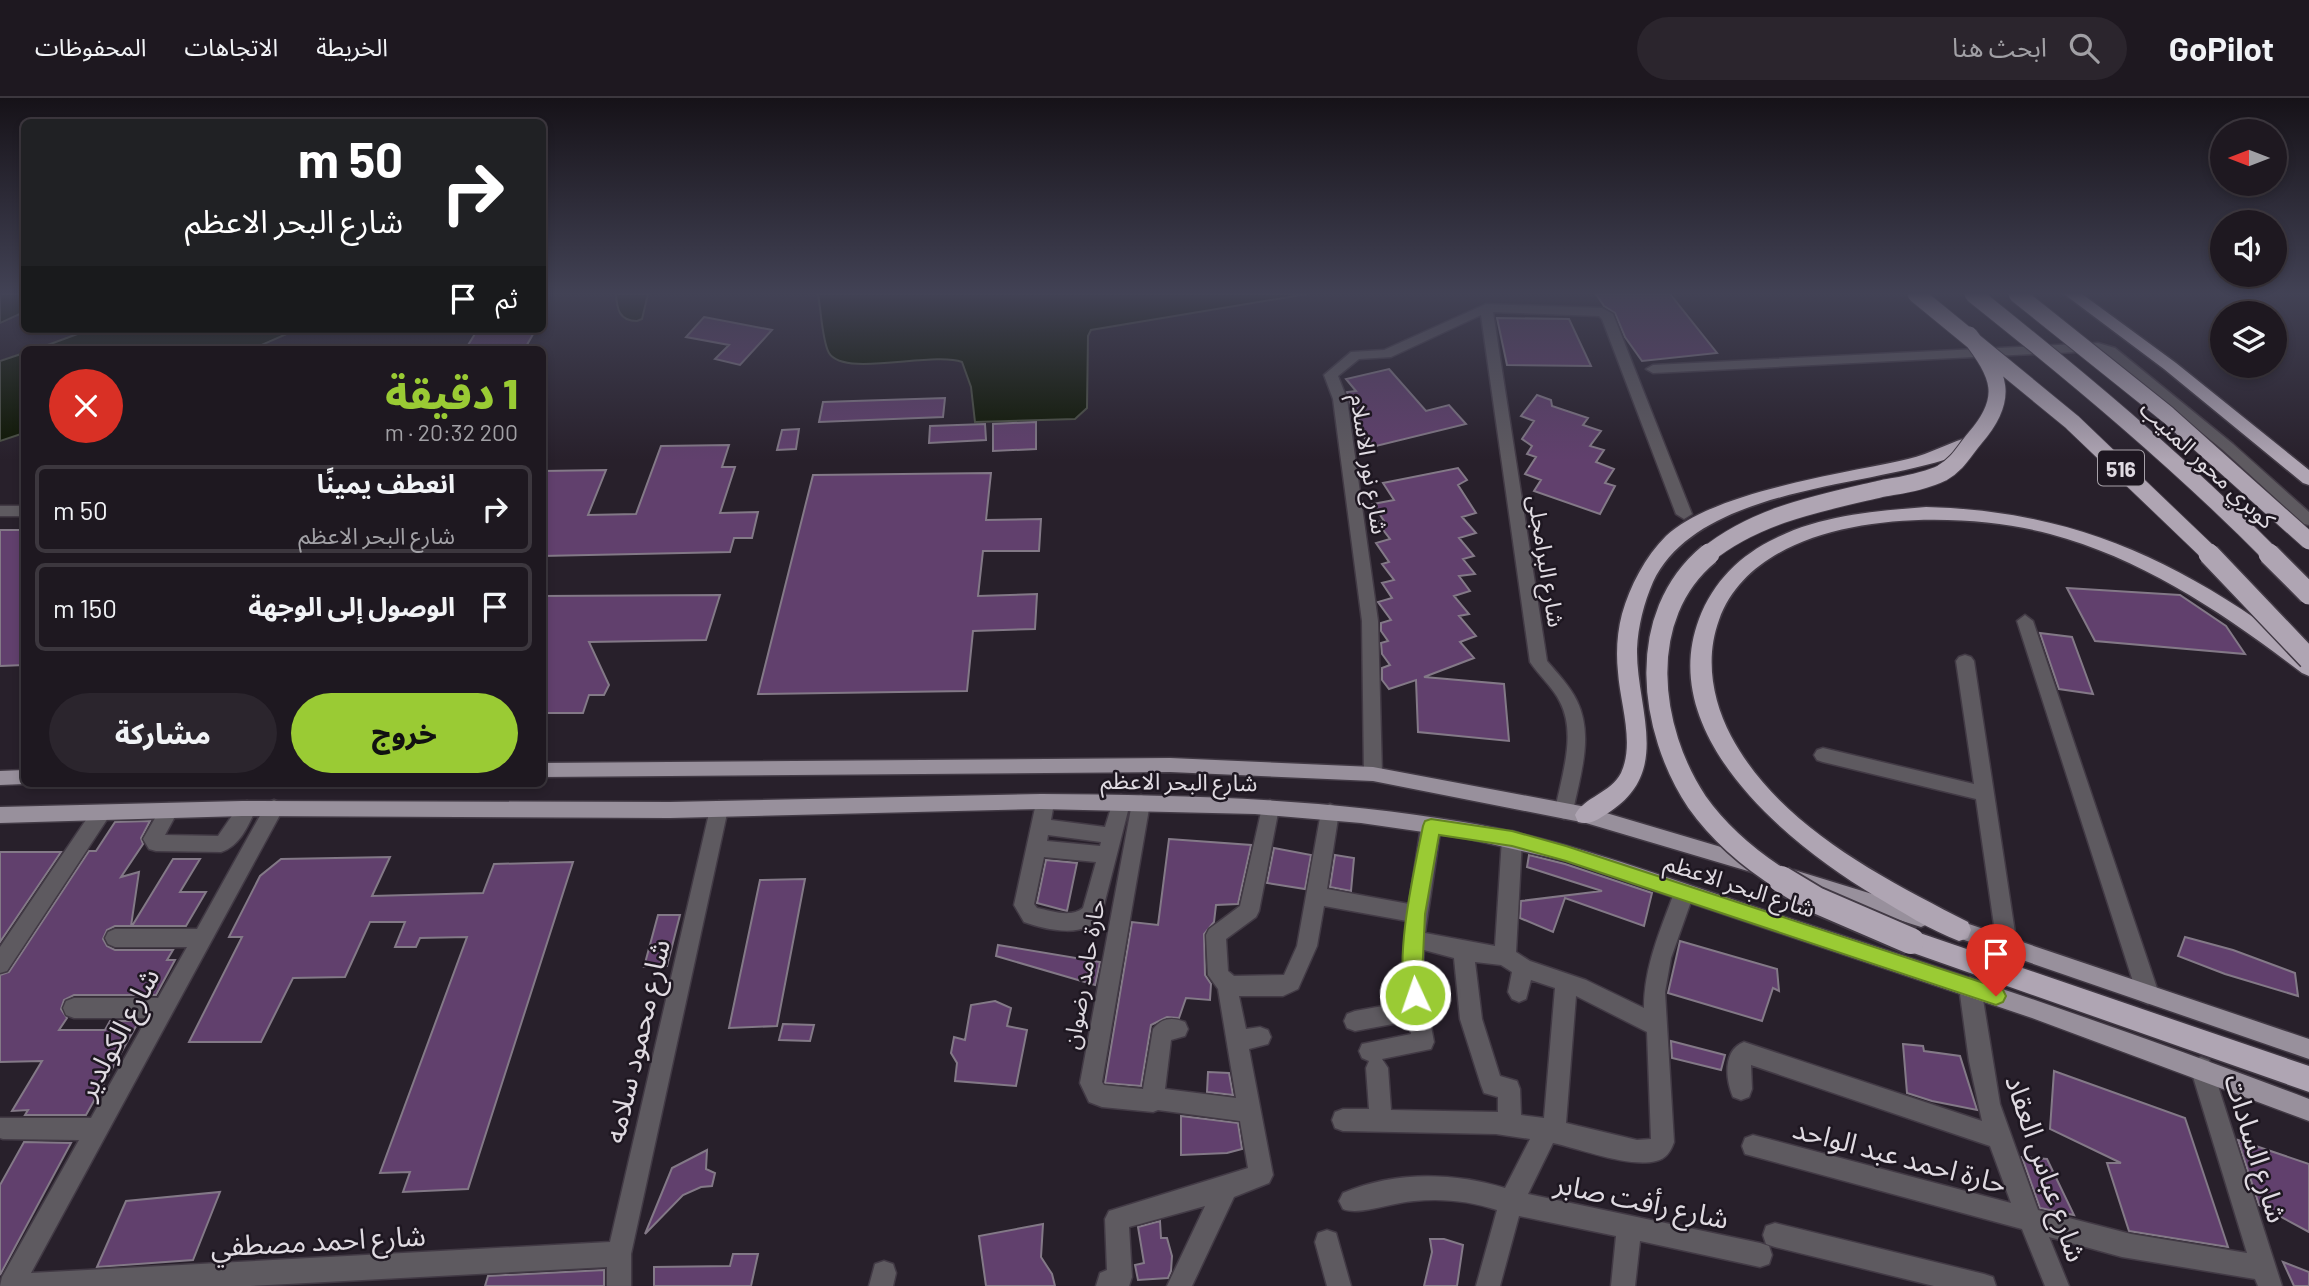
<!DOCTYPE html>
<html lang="ar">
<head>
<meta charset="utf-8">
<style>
	:root { --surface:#1e1820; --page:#2b252d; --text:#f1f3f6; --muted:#a1a0a5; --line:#3c373e; --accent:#9acb34 }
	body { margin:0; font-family:Barlow,"Noto Sans Arabic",sans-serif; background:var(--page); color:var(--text); direction:rtl; height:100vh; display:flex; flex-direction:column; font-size:26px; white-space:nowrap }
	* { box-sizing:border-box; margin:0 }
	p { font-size:23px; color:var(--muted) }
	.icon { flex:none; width:38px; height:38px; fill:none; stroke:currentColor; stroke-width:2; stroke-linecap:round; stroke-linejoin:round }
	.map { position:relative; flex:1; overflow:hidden; direction:ltr }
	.drawer { position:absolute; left:21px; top:248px; width:525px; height:441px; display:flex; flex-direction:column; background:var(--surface); border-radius:10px; box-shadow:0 4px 10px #0003,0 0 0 2px var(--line); direction:rtl }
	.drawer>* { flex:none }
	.banner { position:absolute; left:21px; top:21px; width:525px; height:214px; border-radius:10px; box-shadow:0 4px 10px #0003,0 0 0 2px var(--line); direction:rtl; background:#202124; color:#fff; overflow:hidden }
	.needle { width:46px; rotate:270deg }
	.buttons { position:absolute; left:2210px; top:21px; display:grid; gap:14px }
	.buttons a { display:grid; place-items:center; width:77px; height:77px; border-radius:50%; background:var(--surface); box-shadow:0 4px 10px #0003,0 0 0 2px var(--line); font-size:35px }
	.pin { position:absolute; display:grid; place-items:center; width:60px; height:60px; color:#fff; margin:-72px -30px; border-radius:50% 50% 50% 0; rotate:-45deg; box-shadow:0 0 7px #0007 }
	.pin .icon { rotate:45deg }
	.me { position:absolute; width:77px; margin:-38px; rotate:357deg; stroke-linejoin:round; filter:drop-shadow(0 0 5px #0008) }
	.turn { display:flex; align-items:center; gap:24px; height:147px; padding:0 28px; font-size:32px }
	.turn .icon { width:91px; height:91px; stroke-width:2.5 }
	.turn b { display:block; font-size:49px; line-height:60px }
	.then { display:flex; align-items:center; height:66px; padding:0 28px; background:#0003; gap:14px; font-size:26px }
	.round { display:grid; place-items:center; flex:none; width:74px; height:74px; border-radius:37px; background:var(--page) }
	.headline { display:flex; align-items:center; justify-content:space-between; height:119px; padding:0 28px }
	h1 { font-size:42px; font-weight:800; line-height:52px; color:var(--accent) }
	.cta { display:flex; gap:14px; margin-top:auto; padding:14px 28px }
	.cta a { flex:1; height:80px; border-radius:42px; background:var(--accent); color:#111; font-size:28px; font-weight:800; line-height:80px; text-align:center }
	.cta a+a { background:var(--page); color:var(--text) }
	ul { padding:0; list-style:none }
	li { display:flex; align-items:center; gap:21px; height:88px; margin:0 14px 10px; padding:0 14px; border:4px solid var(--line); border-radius:10px }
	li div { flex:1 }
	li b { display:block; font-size:26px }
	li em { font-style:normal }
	header { display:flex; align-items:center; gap:42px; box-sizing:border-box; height:98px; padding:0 35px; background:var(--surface); border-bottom:2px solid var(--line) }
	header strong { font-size:33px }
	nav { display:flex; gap:38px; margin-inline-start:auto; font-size:24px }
	.search { width:490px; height:63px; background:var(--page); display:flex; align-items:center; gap:18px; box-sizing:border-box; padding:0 24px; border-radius:38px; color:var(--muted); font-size:26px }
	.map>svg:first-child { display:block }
	.water { fill:#0d1600; stroke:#4c5144; stroke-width:2 }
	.building { fill:#61406d; stroke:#837987; stroke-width:2 }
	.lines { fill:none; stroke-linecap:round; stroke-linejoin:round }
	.minor-casing { stroke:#423a45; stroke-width:3 }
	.major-casing { stroke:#423a45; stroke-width:3 }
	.highway-casing { stroke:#423a45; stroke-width:3 }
	.minor { fill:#5e5a60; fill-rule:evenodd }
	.major { fill:#98909c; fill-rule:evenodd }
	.highway { fill:#afa5b3; fill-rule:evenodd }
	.highway-bridge-far2-casing { stroke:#423a45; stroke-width:19; stroke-linecap:butt }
	.highway-bridge-far1-casing { stroke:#423a45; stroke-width:24; stroke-linecap:butt }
	.highway-bridge-casing { stroke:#423a45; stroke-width:30; stroke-linecap:butt }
	.highway-bridge-far2 { stroke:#afa5b3; stroke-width:17 }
	.highway-bridge-far1 { stroke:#afa5b3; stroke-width:21 }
	.highway-bridge { stroke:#afa5b3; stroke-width:26 }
	.route { fill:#9acb34; stroke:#648422; stroke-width:2 }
	.labels { text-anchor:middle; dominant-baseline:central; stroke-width:5; stroke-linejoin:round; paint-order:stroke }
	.shield { fill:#1e1721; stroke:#a6a0a8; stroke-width:2 }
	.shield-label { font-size:21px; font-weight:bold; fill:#e0dbe2 }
	.street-label { font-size:23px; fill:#e0dbe2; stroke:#1e1721 }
	.near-street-label { font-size:28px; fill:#e0dbe2; stroke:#1e1721 }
</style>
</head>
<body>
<header>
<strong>GoPilot</strong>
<div class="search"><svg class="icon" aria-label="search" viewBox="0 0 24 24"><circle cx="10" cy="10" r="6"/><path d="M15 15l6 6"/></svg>ابحث هنا</div>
<nav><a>الخريطة</a><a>الاتجاهات</a><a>المحفوظات</a></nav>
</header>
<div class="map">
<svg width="2309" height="1188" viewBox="0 0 2309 1188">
	<rect width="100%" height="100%" fill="#28202b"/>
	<path class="water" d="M0 196H24V214L0 225Z
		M616 196H648L642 221 637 223C619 223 617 211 616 196Z
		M818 196H1307L1091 232 1088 238 1087 310 1075 321 975 324 971 289 962 264C933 253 844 280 829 255 822 243 821 211 818 196Z
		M91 231H298L250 252H34Z
		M24 255V335L0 343V263Z"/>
	<path class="building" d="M1596 196H1670L1717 255 1642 263 1625 239 1615 215 1604 208Z
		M704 219 772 232 740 267 715 261 729 247 686 239Z
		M1497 220 1569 221 1591 268 1507 267Z
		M478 231H536L524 252H465Z
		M1389 271 1426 313 1449 307 1466 326 1376 348 1368 344 1357 331 1359 320 1351 308 1347 294 1356 293 1346 281Z
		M1537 297 1551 302 1552 308 1588 320 1583 327 1601 333 1590 348 1604 352 1596 364 1614 371 1605 385 1615 388 1600 416 1534 393 1541 382 1525 376 1536 359 1527 356 1532 348 1522 341 1534 323 1521 318Z
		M945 300 943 319 819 324 823 304Z
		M1036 324V351L993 353V326Z
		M985 326 986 342 929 345 930 328Z
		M799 331 796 351 777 352 782 332Z
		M729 347 722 369H735L720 415 758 414 752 440H734L730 454 542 458V373L606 372 588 417 636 416 661 348Z
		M1458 370 1467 382 1458 387 1476 415 1462 419 1476 435 1459 440 1474 458 1463 461 1475 476 1459 478 1470 493 1454 498 1469 516 1459 518 1476 538 1460 544 1474 560 1424 579 1504 586 1509 643 1418 634 1416 582 1389 591 1382 582V570L1390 567 1382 556 1381 545 1388 543 1381 533V525L1391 522 1378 504 1392 500 1382 485 1394 482 1382 466 1389 464 1376 445 1390 441 1377 424 1384 423 1373 406 1394 402 1383 385Z
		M991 375 986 422 1041 421 1039 453H983L978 498 1037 496 1035 531 973 533 967 593 758 596 813 377Z
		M0 432H24V567L0 568Z
		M2067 490 2180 497 2226 528 2245 556 2095 543Z
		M720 497 706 542 589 544 609 587 604 597H589L583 615H542V498Z
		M2040 535 2072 539 2093 596 2059 591Z
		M150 723 141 740 143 746 121 779 139 774 131 828H115L107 832 103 841 107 848 115 852H173L167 862H175L156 897H74L64 902 61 911 67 920 59 932H105L110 923H139L86 1017H25L28 1012 12 1013 42 963 0 964V877L9 874 89 753H96L115 724Z
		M1169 741 1251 747 1238 806 1216 807 1214 824 1204 836 1205 877 1211 886 1210 902 1186 900 1179 920 1167 919 1151 927 1141 988 1105 985 1132 824 1158 827Z
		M1274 750 1311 757 1305 791 1267 785Z
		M0 754H61L0 844Z
		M1335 757 1354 760 1351 793 1330 789Z
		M1529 757 1565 766 1652 795 1644 828 1565 800 1553 834 1520 820 1521 803 1602 793 1527 769Z
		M390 759 372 798 483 795 494 766 573 764 468 1091 403 1094 410 1074 380 1075 467 839 420 840 416 849H395L405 824H370L345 879 293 880 261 944H189L242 839H229L260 778 281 761Z
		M173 761H200L180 794H206L186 828H132Z
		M1046 762 1077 765 1067 813 1037 805Z
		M805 781 777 928 729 930 760 782Z
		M658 817H680L667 868 644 869Z
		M2185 839 2233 852 2295 875 2298 898 2225 876 2178 858Z
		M1680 843 1777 871 1779 893 1773 890 1762 923 1668 895Z
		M998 847 1100 864 1095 887 996 858Z
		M995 903 1011 910 1007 928 1027 932 1016 988 955 983 957 965 951 955 954 939 965 942 971 907Z
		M783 926 814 927 810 943 779 942Z
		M1671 943 1725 957 1721 972 1672 960Z
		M1903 946 1923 948 1924 953 1960 958 1977 1012 1932 1003 1907 995Z
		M2054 973 2185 1020 2228 1149 2129 1133 2107 1065H2121L2050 1031Z
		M1208 974 1229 975 1233 997 1207 994Z
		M1181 1018 1238 1025 1242 1051 1227 1055 1181 1057Z
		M2238 1042 2309 1066V1134L2259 1107Z
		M24 1044 71 1045 0 1177V1087Z
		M707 1052 706 1071 715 1075 712 1088 701 1089 683 1097 645 1136 672 1070Z
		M2022 1059 2047 1061 2074 1117 2040 1110Z
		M220 1094 193 1162 97 1169 126 1103Z
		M1160 1123 1161 1140H1167L1172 1158 1171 1173 1168 1180 1138 1182 1135 1167 1144 1165 1138 1129Z
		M1043 1126 1041 1159 1052 1176 1055 1188H986L979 1138Z
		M1430 1141H1444L1463 1147 1457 1188H1424L1432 1154Z
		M733 1156H758L751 1188H654V1169L730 1168Z
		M2283 1164 2309 1174V1188H2294Z
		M604 1172V1188H485L488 1178Z"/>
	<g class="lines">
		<g class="minor-casing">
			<path id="minor" d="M1486 206 1602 210 1613 216 1692 416 1684 421 1676 416 1602 221 1599 218 1493 214 1547 563C1558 576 1570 588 1577 603 1594 638 1580 678 1573 713L1571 718 1564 721 1557 718 1555 713C1561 679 1577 637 1560 604 1553 589 1539 578 1530 564L1481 217 1391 259 1359 261 1338 278 1347 301 1378 523 1382 676 1380 681 1373 683 1366 681 1364 676 1362 523 1333 301 1324 277 1351 254 1384 252Z
				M2098 245 2115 250 2233 346 2309 414V427L2304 426 2223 352 2105 256 2097 253 1653 275 1646 271 1653 267Z
				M0 408H24V418H0Z
				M2025 517 2033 523 2159 896 2155 903 2148 906 2141 903 2137 896 2017 523Z
				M1965 557 1971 559 1974 563 2017 848 2014 854 2007 857 2000 854 1997 848 1976 701 1823 664 1817 662 1814 657 1817 652 1823 650 1974 686 1956 563 1959 559Z
				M1045 697 1052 700 1054 705 1051 722 1105 729 1114 700 1121 697 1128 700 1130 705 1102 815C1089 842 1046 832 1024 824L1014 807 1036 705 1038 700ZM1048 737 1101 744 1100 748 1047 743ZM1044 759 1096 764 1083 810C1071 820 1052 813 1037 810L1034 806Z
				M1141 697 1148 700 1150 705 1102 984 1104 987 1143 991 1153 931C1162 920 1172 919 1185 924L1188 931 1185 938 1171 942 1165 991 1236 1000 1218 891 1208 877 1206 837 1209 831 1240 808 1263 705 1270 702 1277 705 1279 710 1259 813 1256 819 1226 841 1228 873 1234 878 1284 877 1297 848 1321 714 1323 709 1330 706 1337 709 1339 714 1327 791 1409 806 1421 728 1424 722 1431 720 1438 722 1441 728 1425 835 1495 848 1502 741 1505 735 1512 733 1519 735 1522 741 1516 854 1530 863 1586 882 1644 910C1644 869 1660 833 1674 795L1677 789 1684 786 1691 789 1694 795 1671 860 1665 894 1674 1044C1671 1053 1666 1061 1656 1063 1629 1070 1581 1051 1553 1045L1528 1096 1760 1145 1769 1148 1772 1157 1769 1166 1760 1169 1640 1143 1635 1188H1611L1616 1138 1519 1118 1500 1188H1476L1497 1112C1470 1103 1442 1100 1414 1103 1394 1104 1359 1118 1343 1111L1339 1103 1343 1095C1394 1073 1453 1074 1505 1090L1530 1041 1496 1036 1343 1033 1335 1030 1332 1022 1335 1014 1343 1011H1369L1366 970 1369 963 1362 960 1359 953 1362 946 1411 936 1409 923 1355 933 1347 930 1344 923 1347 916 1355 913 1405 904 1402 881 1407 823 1324 808 1317 848 1298 891 1283 898H1239L1246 931 1260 929 1268 932 1271 939 1268 946 1249 951 1273 1077 1269 1085 1234 1099 1192 1188H1167L1205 1108 1129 1129 1132 1179 1129 1188H1096L1100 1175 1107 1172 1105 1121 1109 1113 1248 1070 1240 1023 1158 1012 1153 1014 1102 1009 1089 1004 1080 985 1132 705 1134 700ZM1424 852 1454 860 1460 921 1481 987 1484 995 1498 999V1014L1391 1012 1388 970 1382 961 1431 951 1434 944 1422 881ZM1475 864 1501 867 1512 874 1508 894 1512 901 1519 904 1526 901 1531 882 1555 890 1544 1020 1521 1017 1520 991 1517 983 1500 978 1482 921ZM1576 898 1647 934 1651 1041 1637 1042 1566 1025Z
				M274 702 281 705 283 710 281 715 31 1175 610 1144 710 711 712 706 719 703 726 706 728 711 631 1156V1188H607V1169L250 1188H0L2 1179 79 1042 3 1041 0 1040V1020H91L147 920H74L66 917 63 910 66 903 74 900H158L187 849H115L108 846 105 840 108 834 115 831H197L267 705Z
				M247 703 254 706 256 711C248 728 240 748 221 754L156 753 149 751 143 741 162 708 169 705 176 708 178 713 165 737 218 738 240 706Z
				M101 707 108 710 110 715 108 720 7 873 0 875V849L94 710Z
				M1970 879 1977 882 1981 889 2000 1006 2038 1112 2131 1136 2247 1155 2190 969 2193 962 2201 959 2209 962 2212 969 2282 1188H2258L2255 1181 2122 1159 2049 1139 2069 1188H2045L2022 1131 1745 1056 1742 1048 1745 1040 1753 1037 2011 1105 1990 1048 1751 967 1752 991 1749 999 1741 1002 1733 999C1725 980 1723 952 1744 944L1982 1023 1969 963 1959 889 1963 882Z
				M1775 1125 1984 1176 1993 1179 1996 1188H1934L1775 1149 1766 1146 1763 1137 1766 1128Z
				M1327 1132 1336 1135 1351 1188H1327L1315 1144 1318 1135Z
				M884 1163 893 1166 896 1175 893 1188H869L875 1166Z"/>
		</g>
		<g class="major-casing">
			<path id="major" d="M1170 660 1373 669 1586 709 1758 760 1765 762 1768 768 1765 774 1758 776 1586 725 1373 683 1170 674 542 679V665Z
				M24 672 25 686 0 687V673Z
				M1041 696C1183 697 1323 700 1463 724 1571 742 1675 783 1779 817 1957 875 2134 934 2309 1001V1023L2032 920 1566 763 1465 740 1361 725 1255 716 1041 711 670 720 242 718 0 725V709L242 703 670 704Z
				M1794 772 1921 811 1928 814 1931 820 1928 826 1921 829 1787 786 1784 780 1787 774Z
				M1948 819 2309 941V961L1941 834 1938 828 1941 822Z"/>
		</g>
		<g class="highway-casing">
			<path id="highway" d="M2064 196H2082L2176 265 2309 372V387L2303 385 2164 271Z
				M1973 338 1982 343 1979 347 1953 359C1865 390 1698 389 1653 484 1644 505 1638 528 1637 551 1636 610 1672 672 1611 713 1600 720 1591 728 1578 724L1575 717C1584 699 1611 695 1621 675 1635 645 1620 605 1618 574 1616 555 1617 535 1622 516 1630 488 1645 459 1666 438 1714 393 1843 376 1908 361 1931 356 1951 343 1973 338Z
				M1926 409C2081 413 2187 467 2309 559V578L2302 575C2226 517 2144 461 2050 436 1955 410 1759 410 1719 522 1705 560 1712 602 1731 638 1779 728 1881 779 1968 824L1971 832 1968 840 1959 843C1930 832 1902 814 1875 798 1788 746 1655 638 1699 521 1713 484 1740 457 1776 440 1822 417 1876 413 1926 409Z
				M1911 832 2309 968V994L1902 851 1899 843 1902 835Z"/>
		</g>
		<use href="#minor" class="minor"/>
		<use href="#major" class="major"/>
		<use href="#highway" class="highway"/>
		<g class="highway-bridge-far2-casing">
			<path id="highway-bridge-far2" d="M1916 196 2072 324 2211 457
				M1973 196C2076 278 2178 363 2271 457
				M2017 196 2168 317 2309 443
				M1707 457C1756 417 1820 405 1880 391 1900 387 1924 384 1942 375 1958 366 1964 353 1975 340 2010 300 2000 277 1969 237"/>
		</g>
		<g class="highway-bridge-far1-casing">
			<path id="highway-bridge-far1" d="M1709 456C1634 518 1649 632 1697 704 1719 735 1752 763 1784 783
				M2209 456 2309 561
				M2269 456 2309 496"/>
		</g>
		<g class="highway-bridge-casing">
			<path id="highway-bridge" d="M1781 781 1816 802 1911 843"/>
		</g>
		<use href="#highway-bridge-far2" class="highway-bridge-far2"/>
		<use href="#highway-bridge-far1" class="highway-bridge-far1"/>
		<use href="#highway-bridge" class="highway-bridge"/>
	</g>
	<linearGradient id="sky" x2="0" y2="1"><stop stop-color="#161218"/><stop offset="0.54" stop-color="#424255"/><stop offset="1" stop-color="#424255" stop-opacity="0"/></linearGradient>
	<rect width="2309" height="362" fill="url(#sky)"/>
	<path class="route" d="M1431 721 1512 733 1566 748 1996 889 2003 892 2006 898 2003 904 1996 907 1566 763 1512 748 1439 737 1425 816 1422 880 1425 897 1422 903 1415 905 1408 903C1392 867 1415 768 1423 728L1425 723Z"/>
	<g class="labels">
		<rect class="shield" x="2098" y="352.5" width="46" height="35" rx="5"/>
		<g class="shield-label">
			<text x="2121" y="370">516</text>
		</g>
		<g class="street-label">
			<text transform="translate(1370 366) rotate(81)">شارع نور الاسلام</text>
			<text transform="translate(2208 366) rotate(43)">كوبري محور المنيب</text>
			<text transform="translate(1547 463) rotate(81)">شارع البرامجلى</text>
			<text transform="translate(1179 683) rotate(1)">شارع البحر الاعظم</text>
			<text transform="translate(1740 787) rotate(18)">شارع البحر الاعظم</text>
			<text transform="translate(1083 876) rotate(-80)">حارة حامد رضوان</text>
		</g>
		<g class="near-street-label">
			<text transform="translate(117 935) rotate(-62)">شارع الكولدير</text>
			<text transform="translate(636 943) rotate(-77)">شارع محمود سلامه</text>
			<text transform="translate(2257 1050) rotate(73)">شارع السادات</text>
			<text transform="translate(1900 1057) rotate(15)">حارة احمد عبد الواحد</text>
			<text transform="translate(2047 1070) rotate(71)">شارع عباس العقاد</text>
			<text transform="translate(1642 1102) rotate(12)">شارع رأفت صابر</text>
			<text transform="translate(318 1142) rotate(-3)">شارع احمد مصطفي</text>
		</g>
	</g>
</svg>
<div class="buttons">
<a><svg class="needle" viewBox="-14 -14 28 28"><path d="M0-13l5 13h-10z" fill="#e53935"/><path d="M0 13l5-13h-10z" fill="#a1a0a5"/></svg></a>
<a><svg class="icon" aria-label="sound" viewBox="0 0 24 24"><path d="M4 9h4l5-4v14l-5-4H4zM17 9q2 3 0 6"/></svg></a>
<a><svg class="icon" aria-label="layers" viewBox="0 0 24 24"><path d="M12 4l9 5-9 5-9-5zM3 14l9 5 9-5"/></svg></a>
</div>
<div class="pin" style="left:1996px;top:898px;background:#d93025"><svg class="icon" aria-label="arrive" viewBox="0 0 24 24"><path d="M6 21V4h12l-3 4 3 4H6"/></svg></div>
<svg class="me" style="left:1415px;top:897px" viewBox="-20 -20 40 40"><circle r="17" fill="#9acb34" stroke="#fff" stroke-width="3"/><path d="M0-11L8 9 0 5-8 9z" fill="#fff"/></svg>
<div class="banner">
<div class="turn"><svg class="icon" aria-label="right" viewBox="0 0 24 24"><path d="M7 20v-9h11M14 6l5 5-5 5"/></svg><div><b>50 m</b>شارع البحر الاعظم</div></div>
<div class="then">ثم<svg class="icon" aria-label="arrive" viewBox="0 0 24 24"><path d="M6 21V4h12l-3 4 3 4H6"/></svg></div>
</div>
<section class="drawer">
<div class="headline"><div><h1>1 دقيقة</h1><p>200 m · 20:32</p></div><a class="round" style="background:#d93025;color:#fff"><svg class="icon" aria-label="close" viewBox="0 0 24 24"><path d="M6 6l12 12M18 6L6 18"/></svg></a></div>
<ul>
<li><svg class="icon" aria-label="right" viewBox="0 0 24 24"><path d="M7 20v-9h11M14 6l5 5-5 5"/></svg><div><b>انعطف يمينًا</b><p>شارع البحر الاعظم</p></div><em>50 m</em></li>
<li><svg class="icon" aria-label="arrive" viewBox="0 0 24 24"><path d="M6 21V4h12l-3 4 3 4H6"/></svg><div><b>الوصول إلى الوجهة</b></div><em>150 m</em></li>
</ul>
<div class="cta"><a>خروج</a><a>مشاركة</a></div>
</section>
</div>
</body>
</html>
